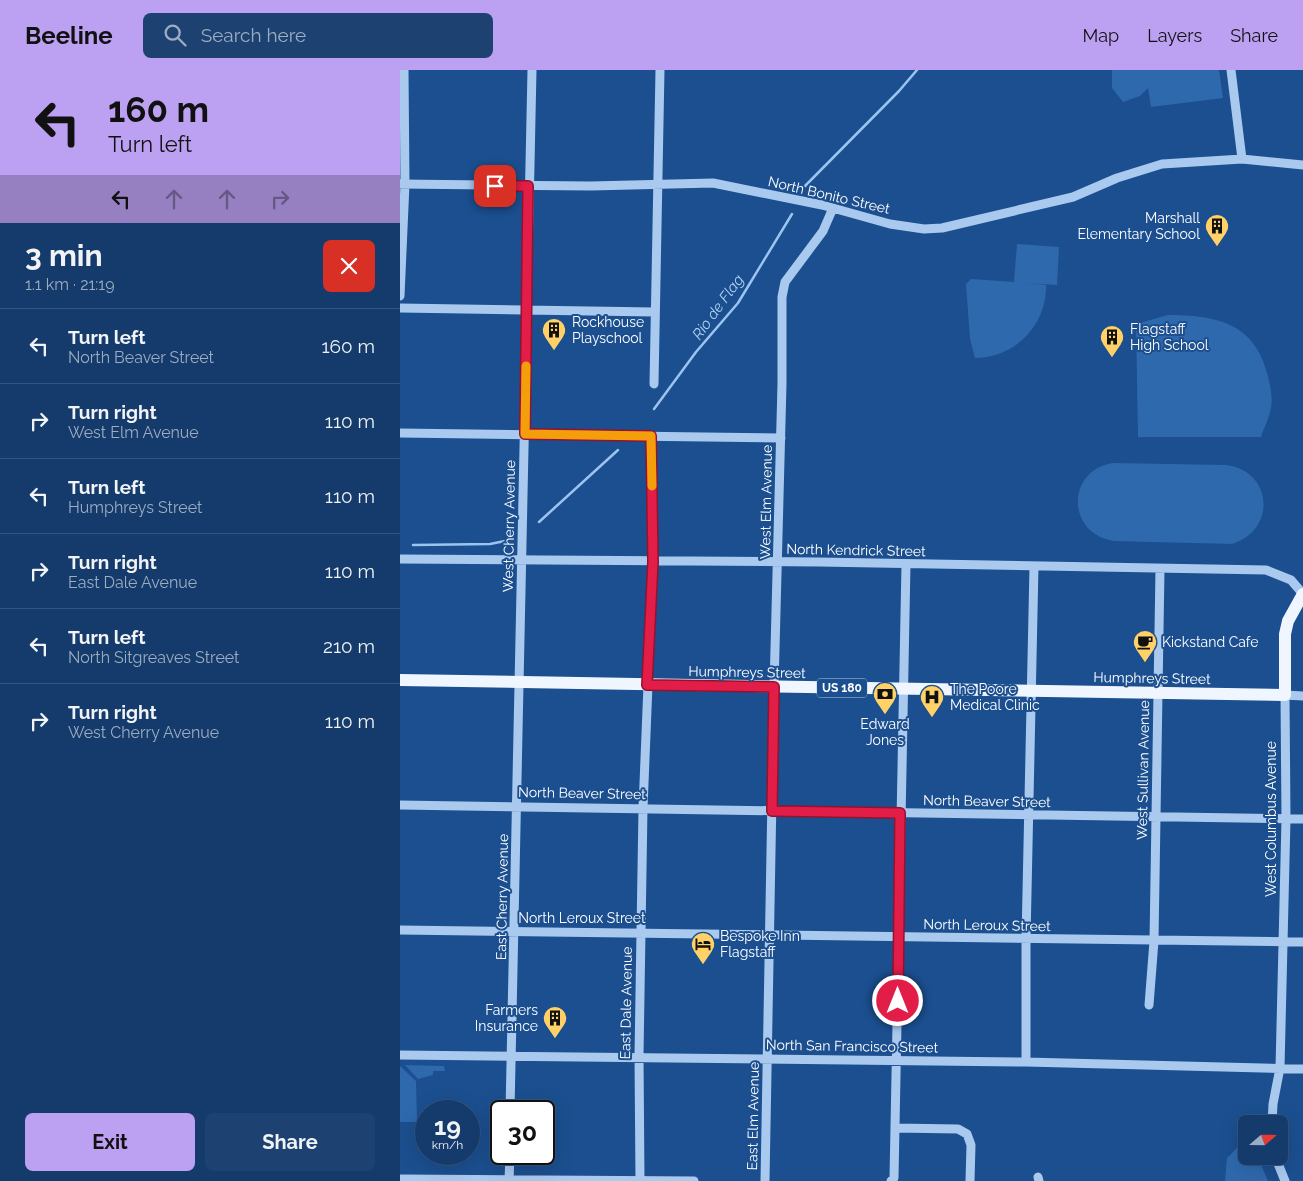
<!DOCTYPE html>
<html lang="en">
<head>
<meta charset="utf-8">
<style>
	:root { --surface:#143b6b; --page:#1d4271; --text:#f1f3f6; --muted:#9dadc1; --line:#33557e; --accent:#bca0f2 }
	body { margin:0; font-family:Raleway,sans-serif; background:var(--page); color:var(--text); height:100vh; display:flex; flex-direction:column; font-size:19px; white-space:nowrap }
	* { box-sizing:border-box; margin:0 }
	p { font-size:16px; color:var(--muted) }
	.icon { flex:none; width:28px; height:28px; fill:none; stroke:currentColor; stroke-width:2; stroke-linecap:round; stroke-linejoin:round }
	.map { position:relative; flex:1; overflow:hidden }
	.details { display:flex; flex-direction:column; background:var(--surface); width:400px }
	.details>* { flex:none }
	.guide { background:#bca0f2; color:#111; overflow:hidden }
	.needle { width:32px; rotate:70deg }
	.controls { position:absolute; left:838px; top:1045px; display:grid; gap:10px }
	.controls a { display:grid; place-items:center; width:50px; height:50px; border-radius:8px; background:var(--surface); box-shadow:0 5px 20px #0002,0 0 0 1px var(--line); font-size:25px }
	.speed { position:absolute; left:15px; top:1030px; display:flex; gap:10px; font-size:25px; font-weight:700; text-align:center }
	.speed>* { display:grid; place-content:center; width:65px; height:65px; border-radius:50%; background:var(--surface); box-shadow:0 5px 20px #0002,0 0 0 1px var(--line); line-height:1 }
	.speed small { font-size:12px; font-weight:400 }
	.speed .limit { border:2px solid #111; border-radius:8px; background:#fff; color:#111 }
	.pin { position:absolute; display:grid; place-items:center; width:42px; height:42px; color:#fff; margin:-21px; border-radius:10px; box-shadow:0 2px 8px #0006 }
	.me { position:absolute; width:55px; margin:-28px; rotate:0deg; stroke-linejoin:round; filter:drop-shadow(0 0 4px #0008) }
	.turn { display:flex; align-items:center; gap:18px; height:105px; padding:0 25px; font-size:22px }
	.turn .icon { width:65px; height:65px; stroke-width:2.5 }
	.turn b { display:block; font-size:35px; line-height:42px }
	.lanes { display:flex; align-items:center; height:48px; padding:0 25px; background:#0003; justify-content:center; gap:25px; direction:ltr }
	.lanes .off { opacity:.35 }
	.round { display:grid; place-items:center; flex:none; width:52px; height:52px; border-radius:8px; background:var(--page) }
	.head { display:flex; align-items:center; justify-content:space-between; height:85px; padding:0 25px }
	h1 { font-size:30px; font-weight:700; line-height:38px }
	.button { display:flex; gap:10px; margin-top:auto; padding:10px 25px }
	.button a { flex:1; height:58px; border-radius:8px; background:var(--accent); color:#111; font-size:20px; font-weight:700; line-height:58px; text-align:center }
	.button a+a { background:var(--page); color:var(--text) }
	ul { padding:0; list-style:none }
	li { display:flex; align-items:center; gap:15px; height:75px; padding:0 25px; border-top:1px solid var(--line) }
	li div { flex:1 }
	li b { display:block; font-size:19px }
	li em { font-style:normal }
	header { display:flex; align-items:center; gap:30px; box-sizing:border-box; height:70px; padding:0 25px; background:var(--accent); color:#111 }
	header strong { font-size:24px }
	nav { display:flex; gap:28px; margin-inline-start:auto; font-size:18px }
	.search { width:350px; height:45px; background:var(--page); display:flex; align-items:center; gap:12px; box-sizing:border-box; padding:0 18px; border-radius:8px; color:var(--muted); font-size:19px }
	main { display:flex; flex:1; min-height:0 }
	.map>svg:first-child { display:block }
	.green { fill:#2e69ad }
	.lines { fill:none; stroke-linecap:round; stroke-linejoin:round }
	.stream { stroke:#9cc4f0; stroke-width:2.5 }
	.minor { stroke:#a9c9ee; stroke-width:9 }
	.major { stroke:#f0f6ff; stroke-width:12 }
	.route-casing { stroke:#92132f; stroke-width:12 }
	.route { stroke:#e11d48; stroke-width:9 }
	.slow { stroke:#f59e0b; stroke-width:9 }
	.labels { text-anchor:middle; dominant-baseline:central; stroke-width:4; stroke-linejoin:round; paint-order:stroke }
	.shield { fill:#1b4f8f; stroke:#bbcadd; stroke-width:1 }
	.shield-label { font-size:12px; font-weight:bold; fill:#fff }
	.street-label { font-size:14px; fill:#fff; stroke:#1b4f8f }
	.poi-label { font-size:14px; fill:#fff; stroke:#1b4f8f; text-anchor:start }
	.water-label { font-size:15px; font-style:italic; fill:#b5d3f5; stroke:#1b4f8f }
</style>
</head>
<body>
<header>
<strong>Beeline</strong>
<div class="search"><svg class="icon" aria-label="search" viewBox="0 0 24 24"><circle cx="10" cy="10" r="6"/><path d="M15 15l6 6"/></svg>Search here</div>
<nav><a>Map</a><a>Layers</a><a>Share</a></nav>
</header>
<main>
<section class="details">
<div class="guide">
<div class="turn"><svg class="icon" aria-label="left" viewBox="0 0 24 24"><path d="M17 20v-9H6M10 6l-5 5 5 5"/></svg><div><b>160 m</b>Turn left</div></div>
<div class="lanes"><svg class="icon" aria-label="left" viewBox="0 0 24 24"><path d="M17 20v-9H6M10 6l-5 5 5 5"/></svg><svg class="icon off" aria-label="ahead" viewBox="0 0 24 24"><path d="M12 20V5M6 11l6-6 6 6"/></svg><svg class="icon off" aria-label="ahead" viewBox="0 0 24 24"><path d="M12 20V5M6 11l6-6 6 6"/></svg><svg class="icon off" aria-label="right" viewBox="0 0 24 24"><path d="M7 20v-9h11M14 6l5 5-5 5"/></svg></div>
</div>
<div class="head"><div><h1>3 min</h1><p>1.1 km · 21:19</p></div><a class="round" style="background:#d93025;color:#fff"><svg class="icon" aria-label="close" viewBox="0 0 24 24"><path d="M6 6l12 12M18 6L6 18"/></svg></a></div>
<ul>
<li><svg class="icon" aria-label="left" viewBox="0 0 24 24"><path d="M17 20v-9H6M10 6l-5 5 5 5"/></svg><div><b>Turn left</b><p>North Beaver Street</p></div><em>160 m</em></li>
<li><svg class="icon" aria-label="right" viewBox="0 0 24 24"><path d="M7 20v-9h11M14 6l5 5-5 5"/></svg><div><b>Turn right</b><p>West Elm Avenue</p></div><em>110 m</em></li>
<li><svg class="icon" aria-label="left" viewBox="0 0 24 24"><path d="M17 20v-9H6M10 6l-5 5 5 5"/></svg><div><b>Turn left</b><p>Humphreys Street</p></div><em>110 m</em></li>
<li><svg class="icon" aria-label="right" viewBox="0 0 24 24"><path d="M7 20v-9h11M14 6l5 5-5 5"/></svg><div><b>Turn right</b><p>East Dale Avenue</p></div><em>110 m</em></li>
<li><svg class="icon" aria-label="left" viewBox="0 0 24 24"><path d="M17 20v-9H6M10 6l-5 5 5 5"/></svg><div><b>Turn left</b><p>North Sitgreaves Street</p></div><em>210 m</em></li>
<li><svg class="icon" aria-label="right" viewBox="0 0 24 24"><path d="M7 20v-9h11M14 6l5 5-5 5"/></svg><div><b>Turn right</b><p>West Cherry Avenue</p></div><em>110 m</em></li>
</ul>
<div class="button"><a>Exit</a><a>Share</a></div>
</section>
<div class="map">
<svg width="903" height="1111" viewBox="0 0 903 1111">
	<rect width="100%" height="100%" fill="#1b4f8f"/>
	<path class="green" d="M712 0H819L823 28 751 37 748 18 740 26 723 32 712 18Z
		M617 174 659 177 657 215 625 213 646 215C647 255 615 288 575 288L570 269 566 214 571 209 614 212Z
		M768 245C814 245 854 252 867 303 870 314 873 327 871 338 869 348 864 358 861 367H738L736 254Z
		M713 393 826 395C873 401 877 460 832 474L714 471C666 464 666 400 713 393Z
		M5 995 44 996 45 1001H33V1005L18 1009Z
		M0 996 16 1011 17 1052H0Z
		M846 1069V1086H857L868 1111H825L827 1088Z"/>
	<g class="lines">
		<path class="stream" d="M404 117 499 21 517 0
			M254 339 296 282 338 233 392 144
			M139 452 218 380
			M13 475 90 474 110 470"/>
		<path class="minor" d="M831 0 842 89
			M0 114 191 116 313 113 422 135 490 154 524 159 542 158 673 127 717 108 762 94 842 89 903 95
			M0 226 5 114 4 0
			M0 238 255 242
			M254 314 260 0
			M0 363 381 368
			M0 489 419 492 866 500 891 510 903 524
			M0 735 903 749
			M0 860 903 872
			M749 935 754 871 760 499
			M0 985 626 992 903 999
			M626 992V869L634 496
			M110 1041 132 0
			M872 1054 873 1034 880 998 886 749 885 625 903 626
			M495 1058 558 1059 567 1064 571 1075 570 1111
			M875 1086 885 1111
			M638 1107 639 1111
			M0 1109 294 1111
			M109 1111 110 1084
			M240 1111 239 986 243 738 253 492 251 366
			M365 1111 374 617 382 314V227L385 212 423 161 433 138
			M491 1111 494 1108 506 494"/>
		<path class="major" d="M0 610 885 625V564L888 551 903 524"/>
	</g>
	<g class="lines">
		<g class="route-casing">
			<path id="route" d="M95 116H128L125 364 251 366 253 492 247 615 374 617 372 741 500 743 498 931"/>
		</g>
		<use href="#route" class="route"/>
		<path class="slow" d="M126 296 125 364 251 366 252 416"/>
	</g>
	<defs>
		<g id="building-pin" transform="scale(1.25)"><path d="M0 17L-7.5 6A9.5 9.5 0 1 1 7.5 6Z" fill="#ffd166" stroke="#1b4f8f"/><path d="M-4-6H4V6H1V3H-1V6H-4ZM-2.5-4.3h1.7v1.8h-1.7ZM.8-4.3h1.7v1.8H.8ZM-2.5-1h1.7V.8h-1.7ZM.8-1h1.7V.8H.8Z" fill="#111"/></g>
		<g id="cafe-pin" transform="scale(1.25)"><path d="M0 17L-7.5 6A9.5 9.5 0 1 1 7.5 6Z" fill="#ffd166" stroke="#1b4f8f"/><path d="M-5.5-4.5H6V0H3Q3 3.5 0 3.5H-2.5Q-5.5 3.5-5.5 0ZM3-3.2v2h1.7v-2ZM-6 4.5H4V6H-6Z" fill="#111"/></g>
		<g id="bank-pin" transform="scale(1.25)"><path d="M0 17L-7.5 6A9.5 9.5 0 1 1 7.5 6Z" fill="#ffd166" stroke="#1b4f8f"/><path d="M-6-4H6V4H-6ZM0-2.3a2.3 2.3 0 1 0 0 4.6a2.3 2.3 0 1 0 0-4.6Z" fill="#111"/></g>
		<g id="hospital-pin" transform="scale(1.25)"><path d="M0 17L-7.5 6A9.5 9.5 0 1 1 7.5 6Z" fill="#ffd166" stroke="#1b4f8f"/><path d="M-5-5h3v3.5h4V-5h3V5h-3V1.5h-4V5h-3Z" fill="#111"/></g>
		<g id="hotel-pin" transform="scale(1.25)"><path d="M0 17L-7.5 6A9.5 9.5 0 1 1 7.5 6Z" fill="#ffd166" stroke="#1b4f8f"/><path d="M-6-4.5h1.5V1H6V5H4.5V3h-9V5H-6ZM-4 0a1.8 1.8 0 1 1 3.6 0ZM.5 0V-2.5h3Q6-2.5 6 0Z" fill="#111"/></g>
	</defs>
	<g fill-rule="evenodd">
		<use href="#building-pin" x="817" y="156"/>
		<use href="#building-pin" x="154" y="260"/>
		<use href="#building-pin" x="712" y="267"/>
		<use href="#cafe-pin" x="745" y="572"/>
		<use href="#bank-pin" x="485" y="624"/>
		<use href="#hospital-pin" x="532" y="627"/>
		<use href="#hotel-pin" x="303" y="874"/>
		<use href="#building-pin" x="155" y="948"/>
	</g>
	<g class="labels">
		<rect class="shield" x="417" y="608.5" width="50" height="19" rx="4"/>
		<g class="shield-label">
			<text x="442" y="618">US 180</text>
		</g>
		<g class="street-label">
			<text transform="translate(429 125) rotate(13)">North Bonito Street</text>
			<text transform="translate(366 432) rotate(-89)">West Elm Avenue</text>
			<text transform="translate(109 456) rotate(-89)">West Cherry Avenue</text>
			<text transform="translate(456 480) rotate(1)">North Kendrick Street</text>
			<text transform="translate(347 602) rotate(1)">Humphreys Street</text>
			<text transform="translate(752 608) rotate(1)">Humphreys Street</text>
			<text transform="translate(743 700) rotate(-89)">West Sullivan Avenue</text>
			<text transform="translate(182 723) rotate(1)">North Beaver Street</text>
			<text transform="translate(587 731) rotate(1)">North Beaver Street</text>
			<text transform="translate(871 749) rotate(-90)">West Columbus Avenue</text>
			<text transform="translate(102 827) rotate(-89)">East Cherry Avenue</text>
			<text x="182" y="848">North Leroux Street</text>
			<text transform="translate(587 855) rotate(1)">North Leroux Street</text>
			<text transform="translate(226 933) rotate(-89)">East Dale Avenue</text>
			<text transform="translate(452 976) rotate(1)">North San Francisco Street</text>
			<text transform="translate(353 1046) rotate(-89)">East Elm Avenue</text>
		</g>
		<g class="poi-label">
			<text x="800" y="148" text-anchor="end">Marshall<tspan x="800" dy="16">Elementary School</tspan></text>
			<text x="172" y="252">Rockhouse<tspan x="172" dy="16">Playschool</tspan></text>
			<text x="730" y="259">Flagstaff<tspan x="730" dy="16">High School</tspan></text>
			<text x="762" y="572">Kickstand Cafe</text>
			<text x="550" y="619">The Poore<tspan x="550" dy="16">Medical Clinic</tspan></text>
			<text x="485" y="654" text-anchor="middle">Edward<tspan x="485" dy="16">Jones</tspan></text>
			<text x="320" y="866">Bespoke Inn<tspan x="320" dy="16">Flagstaff</tspan></text>
			<text x="138" y="940" text-anchor="end">Farmers<tspan x="138" dy="16">Insurance</tspan></text>
		</g>
		<g class="water-label">
			<text transform="translate(318 237) rotate(-54)">Rio de Flag</text>
		</g>
	</g>
</svg>
<div class="controls">
<a><svg class="needle" viewBox="-14 -14 28 28"><path d="M0-13l5 13h-10z" fill="#e53935"/><path d="M0 13l5-13h-10z" fill="#9dadc1"/></svg></a>
</div>
<div class="speed"><div>19<small>km/h</small></div><div class="limit">30</div></div>
<div class="pin" style="left:95px;top:116px;background:#d93025"><svg class="icon" aria-label="arrive" viewBox="0 0 24 24"><path d="M6 21V4h12l-3 4 3 4H6"/></svg></div>
<svg class="me" style="left:498px;top:931px" viewBox="-20 -20 40 40"><circle r="17" fill="#e11d48" stroke="#fff" stroke-width="3"/><path d="M0-11L8 9 0 5-8 9z" fill="#fff"/></svg>
</div>
</main>
</body>
</html>
